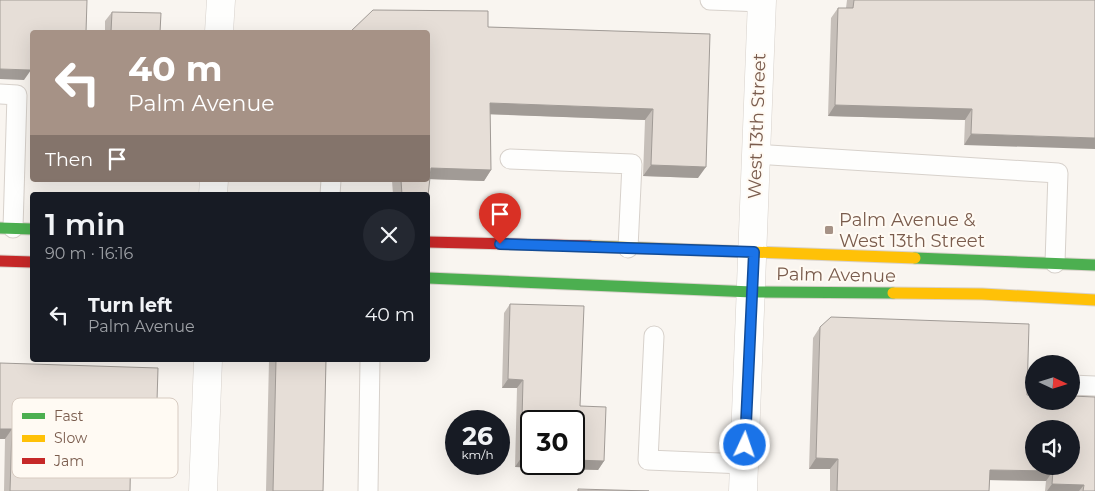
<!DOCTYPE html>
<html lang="en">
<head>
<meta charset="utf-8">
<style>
	:root { --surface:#171b24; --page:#242831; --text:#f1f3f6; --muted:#9ea1a6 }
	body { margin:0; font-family:Montserrat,sans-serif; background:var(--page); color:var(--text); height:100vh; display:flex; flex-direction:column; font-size:19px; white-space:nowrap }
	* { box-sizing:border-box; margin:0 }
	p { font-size:16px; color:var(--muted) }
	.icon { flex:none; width:28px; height:28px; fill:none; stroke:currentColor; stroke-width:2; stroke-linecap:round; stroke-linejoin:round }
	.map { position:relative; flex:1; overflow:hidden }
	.drawer { position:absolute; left:30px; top:192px; width:400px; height:170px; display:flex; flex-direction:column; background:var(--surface); border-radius:5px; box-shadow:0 5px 20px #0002 }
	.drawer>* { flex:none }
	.banner { position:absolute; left:30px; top:30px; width:400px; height:152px; border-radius:5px; box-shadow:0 5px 20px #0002; background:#a69286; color:#fff; overflow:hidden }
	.needle { width:32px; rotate:94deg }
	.controls { position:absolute; left:1025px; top:355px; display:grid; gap:10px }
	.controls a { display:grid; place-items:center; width:55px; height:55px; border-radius:50%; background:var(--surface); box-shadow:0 5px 20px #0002; font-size:25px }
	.speed { position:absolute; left:445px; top:410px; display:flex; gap:10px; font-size:25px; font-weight:700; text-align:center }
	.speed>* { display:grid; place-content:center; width:65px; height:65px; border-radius:50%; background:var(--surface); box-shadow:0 5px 20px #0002; line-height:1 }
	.speed small { font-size:12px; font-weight:400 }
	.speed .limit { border:2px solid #111; border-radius:8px; background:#fff; color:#111 }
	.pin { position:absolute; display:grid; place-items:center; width:42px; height:42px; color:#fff; margin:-51px -21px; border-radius:50% 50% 50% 0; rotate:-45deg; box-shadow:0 0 5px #0007 }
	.pin .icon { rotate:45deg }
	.me { position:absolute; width:55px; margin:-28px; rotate:3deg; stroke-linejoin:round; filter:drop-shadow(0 0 4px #0008) }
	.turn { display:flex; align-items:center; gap:18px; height:105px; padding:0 15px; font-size:22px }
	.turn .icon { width:65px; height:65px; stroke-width:2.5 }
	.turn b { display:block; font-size:35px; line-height:42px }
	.then { display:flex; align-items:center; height:48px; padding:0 15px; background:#0003; gap:10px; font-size:19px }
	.round { display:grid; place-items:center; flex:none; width:52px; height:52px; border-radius:26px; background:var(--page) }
	.headline { display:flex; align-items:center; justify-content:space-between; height:85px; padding:0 15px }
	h1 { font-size:30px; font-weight:600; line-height:38px }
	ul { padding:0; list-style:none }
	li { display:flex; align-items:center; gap:15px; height:75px; padding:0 15px }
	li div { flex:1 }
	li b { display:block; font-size:19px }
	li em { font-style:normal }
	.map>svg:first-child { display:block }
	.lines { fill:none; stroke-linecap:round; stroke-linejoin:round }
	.lane-casing { stroke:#d7d1cb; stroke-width:21 }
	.street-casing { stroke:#d7d1cb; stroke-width:29 }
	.fast-casing { stroke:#d9d2cb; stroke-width:13 }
	.slow-casing { stroke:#d9d2cb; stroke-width:13 }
	.jam-casing { stroke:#d9d2cb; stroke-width:13 }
	.lane { stroke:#fefefd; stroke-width:19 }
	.street { stroke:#fefefd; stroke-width:28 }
	.fast { stroke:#4caf50; stroke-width:11 }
	.slow { stroke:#ffc107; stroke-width:11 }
	.jam { stroke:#c62828; stroke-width:11 }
	.wall { fill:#c6bfb9 }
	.shaded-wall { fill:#a19b96 }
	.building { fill:#e6ded7; stroke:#a19b96; fill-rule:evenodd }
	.route-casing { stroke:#114b97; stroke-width:12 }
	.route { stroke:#1a73e8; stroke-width:9 }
	.poi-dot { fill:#a69286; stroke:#fffaf3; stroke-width:2 }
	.labels { text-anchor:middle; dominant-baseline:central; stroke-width:4; stroke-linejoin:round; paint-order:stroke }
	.street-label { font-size:18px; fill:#7a5c4d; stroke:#fffaf3 }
	.poi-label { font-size:18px; fill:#7a5c4d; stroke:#fffaf3; text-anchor:start }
	.key { fill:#fffaf3; stroke:#d7cbc1; stroke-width:1 }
	.key-label { font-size:14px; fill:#7a5c4d }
</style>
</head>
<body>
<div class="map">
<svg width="1095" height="491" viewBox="0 0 1095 491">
	<rect width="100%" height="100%" fill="#f9f5f0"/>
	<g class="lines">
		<g class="lane-casing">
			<path id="lane" d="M710 0 762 2
				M0 94 17 95 13 228
				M755 154 1058 173 1055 263
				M510 159 632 164 628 248
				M330 195 331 180
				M654 336 648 460 744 464
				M1071 385 1095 386
				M368 491 370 360"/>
		</g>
		<g class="street-casing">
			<path id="street" d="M219 32 221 0
				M213 195 214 180
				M203 491 208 360
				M743 491 762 0"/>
		</g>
		<g class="fast-casing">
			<path id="fast" d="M0 228 32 229
				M915 258 1095 265
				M428 278 752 292 893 293"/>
		</g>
		<g class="slow-casing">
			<path id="slow" d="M590 246 915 258
				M893 293 982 294 1095 300"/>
		</g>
		<g class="jam-casing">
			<path id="jam" d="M428 242 590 246
				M0 261 32 262"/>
		</g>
		<use href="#lane" class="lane"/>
		<use href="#street" class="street"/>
		<use href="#fast" class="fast"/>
		<use href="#slow" class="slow"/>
		<use href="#jam" class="jam"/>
	</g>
	<path class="wall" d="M847 0H1095L964 145 965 120 828 116 831 18 838 8H846Z
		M112 12 160 32H105V21Z
		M488 27 710 34 698 178 643 176 645 120 490 114 491 170 484 181 429 179 428 195H393L392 180H428Z
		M510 304 580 406 604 461 598 470 515 467 517 388H502L504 313Z
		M820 327 1027 395 1095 491H1045L1046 481 990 480 989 491H830V469H809L813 338Z
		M269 360H326L323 491H266Z
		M0 363 156 434 149 444 131 443 130 491H4L5 439H0Z"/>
	<path class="shaded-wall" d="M0 69 31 70 24 80 0 79Z
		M490 103 653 109 645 120 482 114Z
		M835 105 972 109 965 120 828 116Z
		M971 134 1095 138V149L964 145Z
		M651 165 706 167 698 178 643 176Z
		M431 168 491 170 484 181 428 179Z
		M508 379 523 380 517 388H502Z
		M0 429H12L5 439H0Z
		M131 433 156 434 149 444 125 443Z
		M521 458 531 459V464H574V460L604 461 598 470 515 467Z
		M816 458 838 459 830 469H809Z
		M990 470 1053 471 1046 481 983 480Z
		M1052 484 1084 485 1079 491H1047Z"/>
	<path class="building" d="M0 0H87L86 32 32 33 31 70 0 69Z
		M854 0H1095V138L971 134 972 109 835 105 838 8H853Z
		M373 10 488 11V27L710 34 706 167 651 165 653 109 490 103 491 170 431 168 428 196V195H402L401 180H428V32H350Z
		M112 12 161 13 160 32H111Z
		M510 304 584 306 580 406 606 407 604 461 574 460V421H531V459L521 458 523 380 508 379Z
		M831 317 1029 324 1027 395H1034V401H1071V396L1095 397V491H1083L1084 485 1052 484 1053 471 990 470 989 491H837L838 459 816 458 820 327ZM1034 429H1071V466H1034Z
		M276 360H326L323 491H273Z
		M0 363 158 368 156 434 131 433 130 491H10L12 429H0Z
		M578 489 649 491H578Z"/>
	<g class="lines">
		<g class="route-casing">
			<path id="route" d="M500 244 754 252 745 445"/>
		</g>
		<use href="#route" class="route"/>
	</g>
	<rect class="poi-dot" x="824" y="225" width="10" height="10" rx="2.5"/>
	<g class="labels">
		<g class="street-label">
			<text transform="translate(757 126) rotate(-88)">West 13th Street</text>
			<text transform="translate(836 275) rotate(1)">Palm Avenue</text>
		</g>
		<g class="poi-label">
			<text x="839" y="220">Palm Avenue &amp;<tspan x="839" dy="21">West 13th Street</tspan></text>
		</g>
	</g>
	<rect x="12" y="398" width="166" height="80" rx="8" class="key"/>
	<rect x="22" y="413" width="23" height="6" fill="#4caf50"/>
	<rect x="22" y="435" width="23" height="7" fill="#ffc107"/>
	<rect x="22" y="458" width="23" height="6" fill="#c62828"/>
	<g class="key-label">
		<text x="54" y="421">Fast</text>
		<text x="54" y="443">Slow</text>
		<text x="54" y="466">Jam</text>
	</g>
</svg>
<div class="controls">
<a><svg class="needle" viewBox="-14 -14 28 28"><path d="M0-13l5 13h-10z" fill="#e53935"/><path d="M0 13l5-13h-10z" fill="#9ea1a6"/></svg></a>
<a><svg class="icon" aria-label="sound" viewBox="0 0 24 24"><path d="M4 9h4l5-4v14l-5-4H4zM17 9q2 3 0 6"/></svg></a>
</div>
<div class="speed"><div>26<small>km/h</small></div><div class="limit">30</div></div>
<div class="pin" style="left:500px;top:244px;background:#d93025"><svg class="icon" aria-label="arrive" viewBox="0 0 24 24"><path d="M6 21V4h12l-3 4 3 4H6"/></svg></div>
<svg class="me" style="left:745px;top:445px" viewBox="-20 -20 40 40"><circle r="17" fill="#1a73e8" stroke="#fff" stroke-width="3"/><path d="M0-11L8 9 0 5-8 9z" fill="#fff"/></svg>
<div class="banner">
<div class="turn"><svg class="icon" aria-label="left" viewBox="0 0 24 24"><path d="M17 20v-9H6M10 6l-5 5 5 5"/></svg><div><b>40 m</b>Palm Avenue</div></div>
<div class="then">Then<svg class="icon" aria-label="arrive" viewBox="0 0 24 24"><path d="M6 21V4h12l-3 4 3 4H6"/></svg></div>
</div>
<section class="drawer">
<div class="headline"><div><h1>1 min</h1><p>90 m · 16:16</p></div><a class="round"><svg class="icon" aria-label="close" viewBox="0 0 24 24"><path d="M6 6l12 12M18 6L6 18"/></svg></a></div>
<ul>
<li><svg class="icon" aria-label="left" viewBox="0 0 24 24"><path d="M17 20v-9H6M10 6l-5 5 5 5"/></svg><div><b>Turn left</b><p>Palm Avenue</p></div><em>40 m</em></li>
</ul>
</section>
</div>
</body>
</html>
